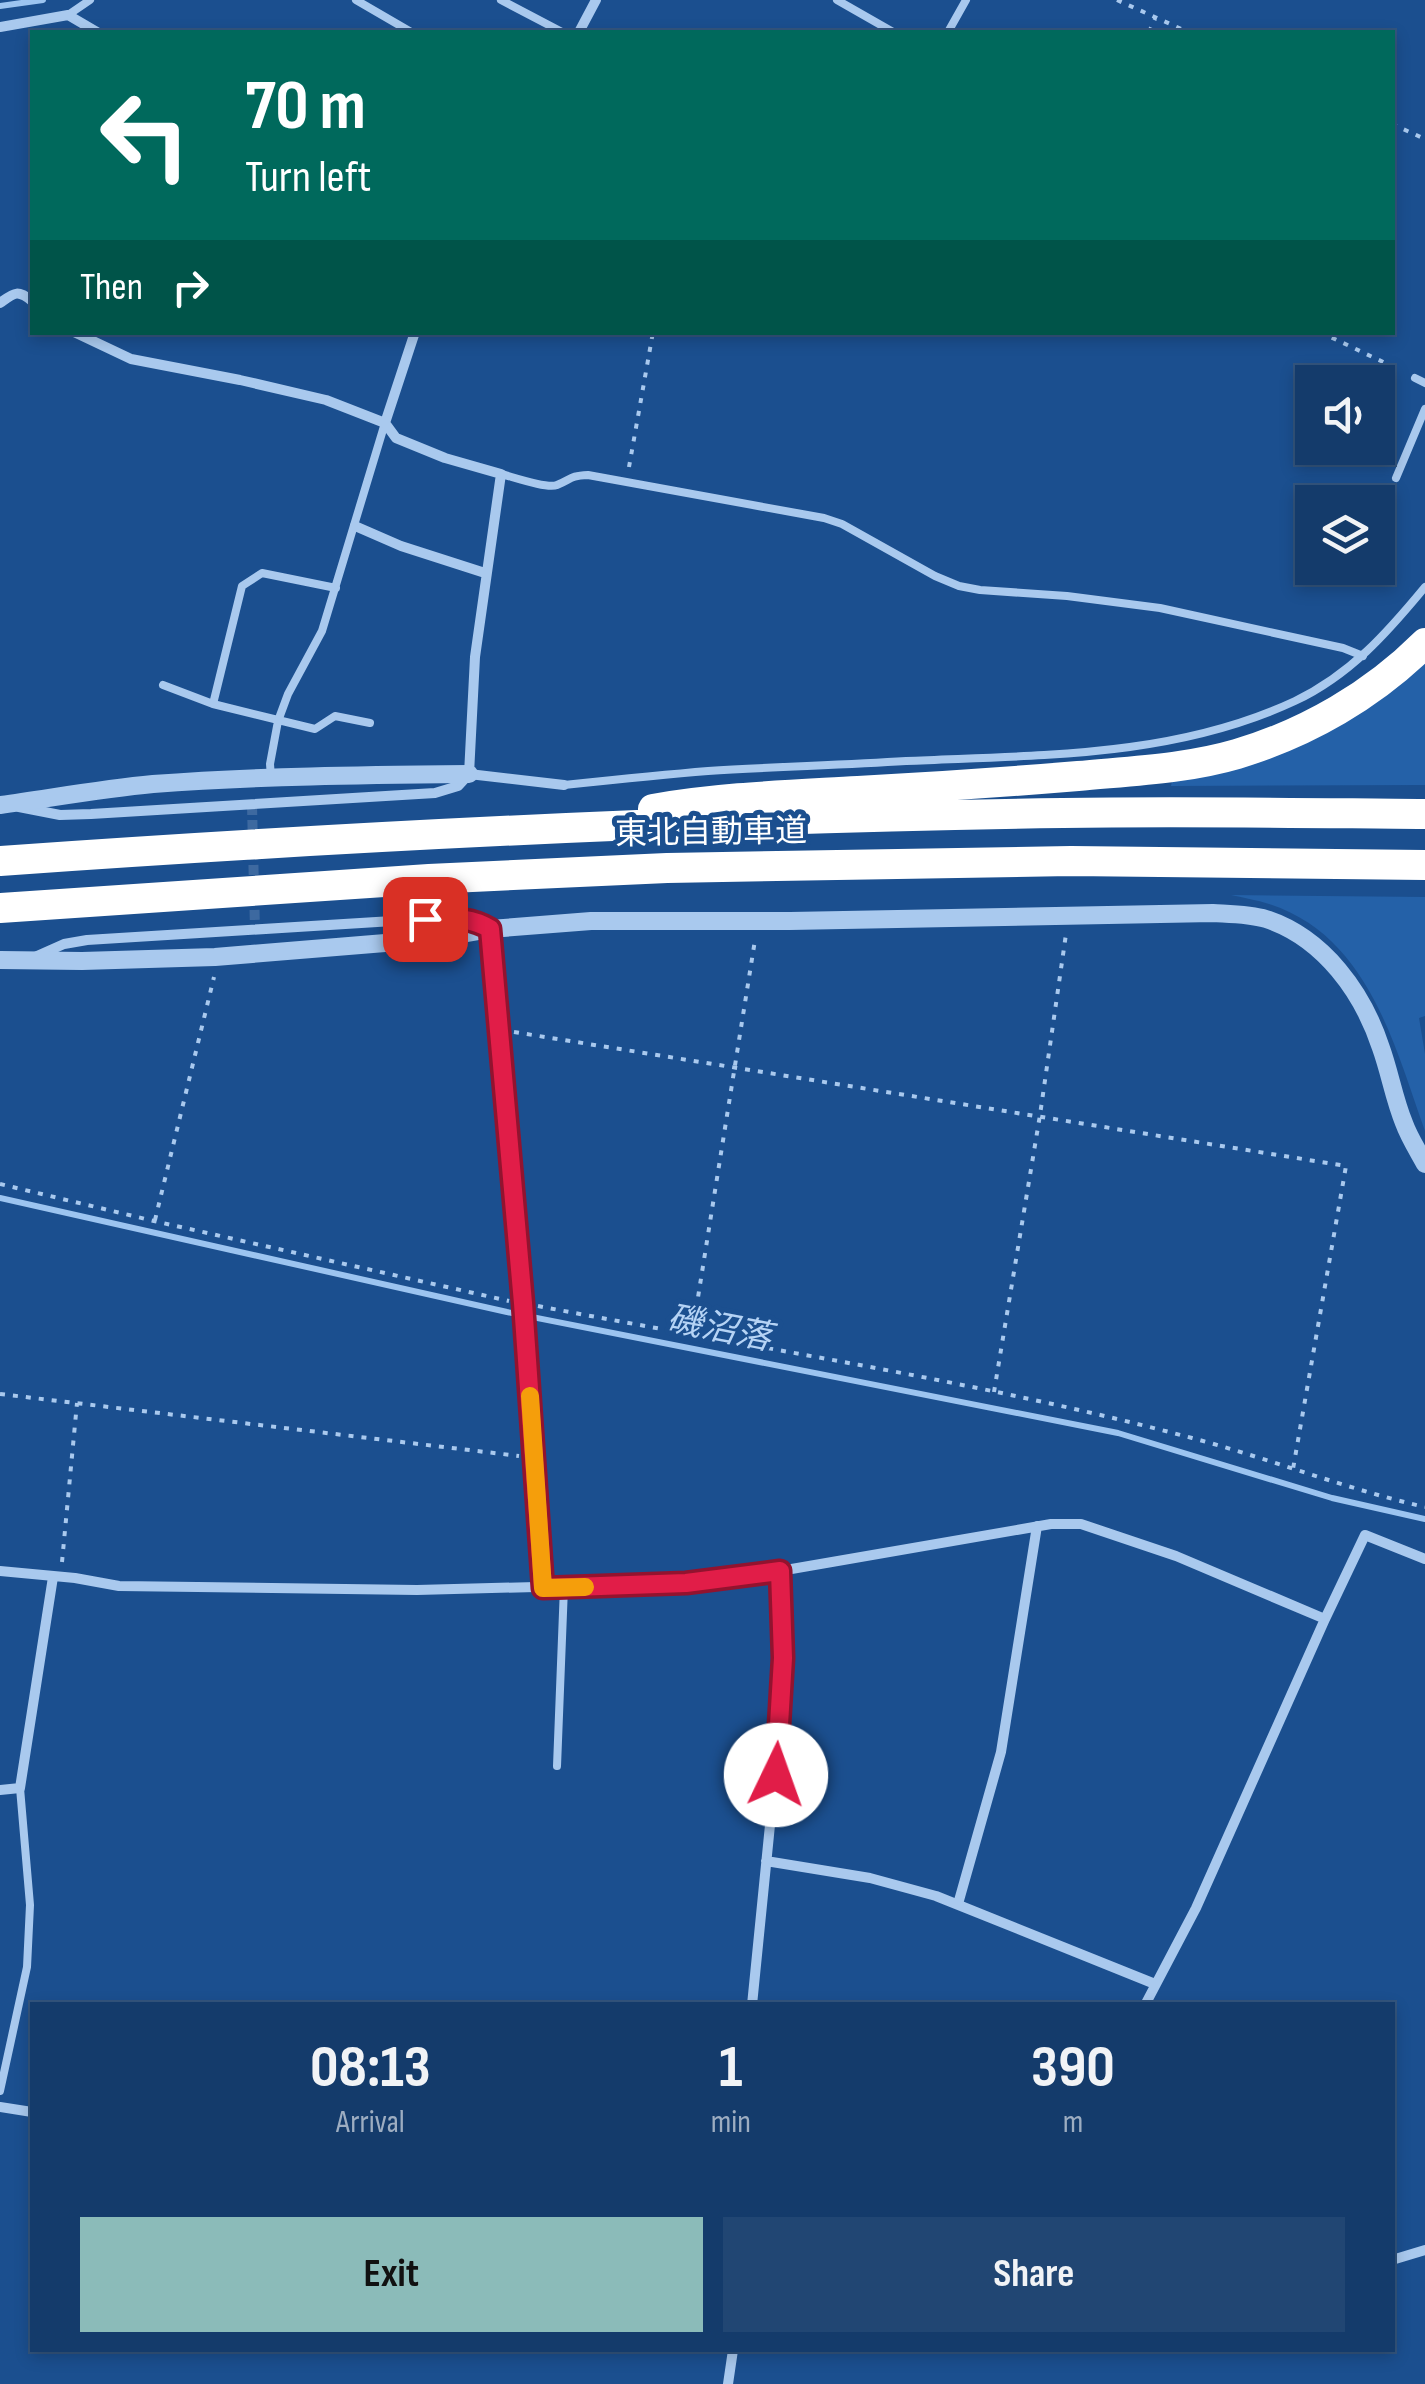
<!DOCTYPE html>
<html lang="en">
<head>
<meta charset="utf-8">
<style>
	:root { --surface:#143b6b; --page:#214673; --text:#f1f3f6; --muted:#9dadc1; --line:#33557e; --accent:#8bbbb9 }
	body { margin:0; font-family:"Sofia Sans Condensed","Noto Sans JP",sans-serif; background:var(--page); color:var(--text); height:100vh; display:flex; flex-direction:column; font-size:38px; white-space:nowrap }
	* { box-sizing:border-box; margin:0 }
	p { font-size:32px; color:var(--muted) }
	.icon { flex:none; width:55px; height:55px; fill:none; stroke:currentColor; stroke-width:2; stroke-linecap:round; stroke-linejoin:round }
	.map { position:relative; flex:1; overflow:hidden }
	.panel { position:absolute; left:30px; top:2002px; width:1365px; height:350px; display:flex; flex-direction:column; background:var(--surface); border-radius:0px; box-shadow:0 5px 15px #0003,0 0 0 2px var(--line) }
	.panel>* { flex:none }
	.guide { position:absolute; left:30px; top:30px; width:1365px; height:305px; border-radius:0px; box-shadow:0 5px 15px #0003,0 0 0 2px var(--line); background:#00695c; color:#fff; overflow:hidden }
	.controls { position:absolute; left:1295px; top:365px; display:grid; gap:20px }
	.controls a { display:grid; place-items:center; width:100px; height:100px; border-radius:0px; background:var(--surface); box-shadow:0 5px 15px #0003,0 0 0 2px var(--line); font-size:50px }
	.pin { position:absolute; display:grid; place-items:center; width:85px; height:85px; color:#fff; margin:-42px; border-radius:20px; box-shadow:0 5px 15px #0006 }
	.me { position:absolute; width:110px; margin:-55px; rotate:3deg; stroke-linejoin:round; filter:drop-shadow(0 0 8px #0008) }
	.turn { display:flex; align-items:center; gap:35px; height:210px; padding:0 50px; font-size:45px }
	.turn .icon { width:130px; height:130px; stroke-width:2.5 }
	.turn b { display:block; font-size:70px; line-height:85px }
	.then { display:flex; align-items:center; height:95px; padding:0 50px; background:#0003; gap:20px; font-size:38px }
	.eta { display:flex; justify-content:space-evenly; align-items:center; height:170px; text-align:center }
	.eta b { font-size:60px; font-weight:700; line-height:70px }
	.cta { display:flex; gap:20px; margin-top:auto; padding:20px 50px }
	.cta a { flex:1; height:115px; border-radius:0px; background:var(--accent); color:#111; font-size:40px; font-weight:700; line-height:115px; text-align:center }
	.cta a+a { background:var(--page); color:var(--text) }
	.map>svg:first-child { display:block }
	.green { fill:#2461a8 }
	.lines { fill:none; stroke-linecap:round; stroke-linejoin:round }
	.stream { stroke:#9cc4f0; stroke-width:6 }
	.minor-tunnel { stroke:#3d69a0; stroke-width:10; stroke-dasharray:10 5; stroke-linecap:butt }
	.path { stroke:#a9c9ee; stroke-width:4; stroke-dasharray:5 8; stroke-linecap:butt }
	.service { stroke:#a9c9ee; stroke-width:8 }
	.minor { stroke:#a9c9ee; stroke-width:10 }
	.tertiary { stroke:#a9c9ee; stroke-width:18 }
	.motorway { stroke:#fff; stroke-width:30 }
	.route-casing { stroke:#92132f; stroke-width:25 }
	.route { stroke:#e11d48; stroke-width:18 }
	.slow { stroke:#f59e0b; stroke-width:18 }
	.labels { text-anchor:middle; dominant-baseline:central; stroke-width:10; stroke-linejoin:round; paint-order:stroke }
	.street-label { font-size:32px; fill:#fff; stroke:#1b4f8f }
	.water-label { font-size:35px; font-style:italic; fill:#b5d3f5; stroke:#1b4f8f }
</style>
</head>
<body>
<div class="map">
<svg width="1425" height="2384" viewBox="0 0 1425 2384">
	<rect width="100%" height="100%" fill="#1b4f8f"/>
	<path class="green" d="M1425 660V785L1171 786 1172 781Z
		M1231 895 1425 897V1016L1419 1018 1425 1054V1131C1394 1044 1368 936 1269 904 1257 900 1244 898 1231 895Z"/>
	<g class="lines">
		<path class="stream" d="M0 6 43 0
			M0 1198 507 1312 1118 1433 1332 1498 1425 1519"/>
		<path class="minor-tunnel" d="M252 805 255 930"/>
		<path class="path" d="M1117 0 1188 32
			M1149 32 1155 19
			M1392 124 1425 139
			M1320 332 1402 371
			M629 467 653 332
			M514 1032 1346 1166 1293 1469
			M0 1184 154 1221 509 1301
			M155 1220 214 977
			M538 1306C756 1348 979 1381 1192 1438 1271 1459 1346 1489 1425 1507
			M692 1335 755 940
			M994 1392 1040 1115 1066 934
			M0 1394 519 1456
			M62 1562 77 1403"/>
		<path class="service" d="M356 0 411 32
			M501 0 562 32
			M837 0 893 32
			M68 15 90 0
			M948 32 966 0
			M1415 378 1425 383
			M501 474C513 477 547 489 557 485 572 479 569 476 588 475L824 518 842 524 935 576 959 586 980 590 1067 596 1160 608 1343 648 1363 656
			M1396 478 1425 409
			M163 685 213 704 315 729 335 716 370 723
			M213 704 242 586 262 573 336 588
			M271 777 270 764 278 721 288 694 322 631 385 423
			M564 785C612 780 660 775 708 771 774 767 840 765 906 761 1037 755 1173 758 1295 701 1350 675 1387 633 1425 587
			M557 1766 564 1587
			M0 2091 27 1967 30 1905 20 1788"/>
		<path class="minor" d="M0 27 68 15 97 32
			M579 32 596 0
			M0 303C14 293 17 289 32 301
			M385 423 415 332
			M355 526 401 546 485 573
			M469 774 564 785
			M19 807 60 815 91 814 435 793 458 786 469 774 475 657 501 474 445 458 396 438 385 423 326 400 240 380 131 359 74 332
			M37 956 64 944 87 940 425 919C449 919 469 916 490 929L523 1303 543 1588
			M0 1571 75 1578 119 1586 417 1590 686 1583 780 1571 1051 1524H1081L1176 1556 1325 1619
			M0 1790 20 1788 53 1577
			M766 1861 870 1878 936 1896 1155 1984
			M958 1904 1001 1752 1037 1526
			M752 2005 775 1775 783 1658 780 1571
			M1145 2005 1196 1908 1325 1619 1365 1535 1425 1559
			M0 2107 32 2112
			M1392 2260 1425 2250
			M728 2384 733 2350"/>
		<path class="tertiary" d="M0 805C51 798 101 789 153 784 258 776 364 775 469 774
			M0 960 82 961 215 957 434 939 490 929 591 921H790L1213 913C1230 914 1250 914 1266 919 1324 938 1363 993 1381 1048 1390 1073 1394 1099 1404 1123 1409 1137 1418 1151 1425 1164"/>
		<path class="motorway" d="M653 809C721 797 789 795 858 791 932 787 1005 782 1078 776 1131 771 1186 769 1237 754 1307 733 1373 695 1425 643
			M0 861C354 836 708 818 1063 813 1183 811 1304 813 1425 814
			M0 908 429 879 667 868 1071 861 1425 865"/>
	</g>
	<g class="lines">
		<g class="route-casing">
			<path id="route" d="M425 919C449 919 469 916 490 929L523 1303 543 1588 686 1583 780 1571 783 1658 776 1775"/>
		</g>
		<use href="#route" class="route"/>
		<path class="slow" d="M530 1396 543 1588 585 1587"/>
	</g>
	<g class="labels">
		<g class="street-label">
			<text transform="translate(711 833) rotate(-1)">東北自動車道</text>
		</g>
		<g class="water-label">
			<text transform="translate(719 1329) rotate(11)">磯沼落</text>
		</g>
	</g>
</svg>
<div class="controls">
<a><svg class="icon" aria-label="sound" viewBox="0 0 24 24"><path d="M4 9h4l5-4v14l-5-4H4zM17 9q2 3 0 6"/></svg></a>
<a><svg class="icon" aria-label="layers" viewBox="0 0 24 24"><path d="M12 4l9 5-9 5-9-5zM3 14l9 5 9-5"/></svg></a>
</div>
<div class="pin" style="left:425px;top:919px;background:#d93025"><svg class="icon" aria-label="arrive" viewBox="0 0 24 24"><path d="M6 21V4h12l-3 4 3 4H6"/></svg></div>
<svg class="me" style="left:776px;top:1775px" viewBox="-20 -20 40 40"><circle r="19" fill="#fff"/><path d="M0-13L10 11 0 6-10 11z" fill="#e11d48"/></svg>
<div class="guide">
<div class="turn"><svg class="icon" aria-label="left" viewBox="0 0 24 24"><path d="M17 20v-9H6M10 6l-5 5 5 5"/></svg><div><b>70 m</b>Turn left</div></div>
<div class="then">Then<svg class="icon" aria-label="right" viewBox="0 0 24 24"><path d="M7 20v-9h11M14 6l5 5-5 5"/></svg></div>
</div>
<section class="panel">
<div class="eta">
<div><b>08:13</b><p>Arrival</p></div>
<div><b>1</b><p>min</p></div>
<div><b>390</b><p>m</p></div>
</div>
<div class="cta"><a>Exit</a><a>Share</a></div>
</section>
</div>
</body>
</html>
